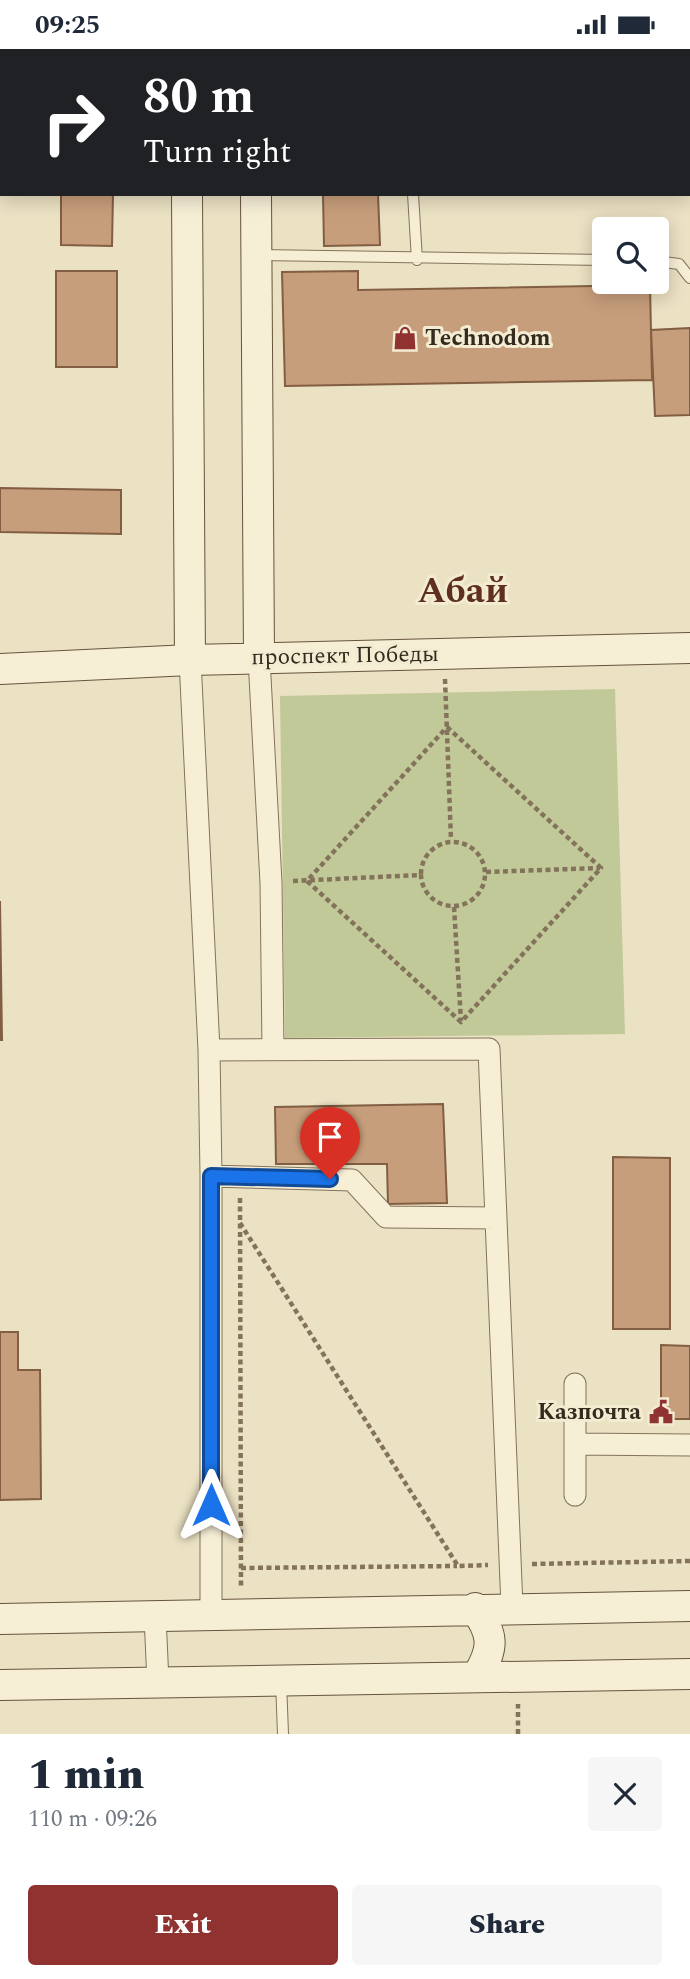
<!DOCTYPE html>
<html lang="en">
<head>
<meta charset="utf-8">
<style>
	:root { --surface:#fff; --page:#f6f6f7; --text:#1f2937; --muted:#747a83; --accent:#90322f }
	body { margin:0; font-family:Spectral,serif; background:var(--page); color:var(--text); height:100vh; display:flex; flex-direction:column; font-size:26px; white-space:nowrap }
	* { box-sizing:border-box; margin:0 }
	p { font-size:23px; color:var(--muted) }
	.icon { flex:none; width:38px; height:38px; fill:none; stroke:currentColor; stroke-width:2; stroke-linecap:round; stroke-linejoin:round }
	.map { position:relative; height:1685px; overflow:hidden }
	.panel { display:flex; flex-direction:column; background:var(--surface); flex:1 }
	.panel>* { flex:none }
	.banner { position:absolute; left:0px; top:0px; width:691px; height:147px; box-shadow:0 4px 18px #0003; background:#202124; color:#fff; overflow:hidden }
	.tools { position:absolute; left:592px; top:168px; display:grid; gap:14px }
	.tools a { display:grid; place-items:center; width:77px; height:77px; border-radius:7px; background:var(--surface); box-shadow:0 4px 18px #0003; font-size:35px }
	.pin { position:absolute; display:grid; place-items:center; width:60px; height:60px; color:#fff; margin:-72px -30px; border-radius:50% 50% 50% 0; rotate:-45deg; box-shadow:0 0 7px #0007 }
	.pin .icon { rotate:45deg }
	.me { position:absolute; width:77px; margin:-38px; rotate:0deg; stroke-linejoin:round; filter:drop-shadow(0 0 5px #0008) }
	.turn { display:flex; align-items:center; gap:24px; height:147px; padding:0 28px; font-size:32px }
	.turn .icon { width:91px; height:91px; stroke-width:2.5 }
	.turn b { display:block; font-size:49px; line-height:60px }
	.round { display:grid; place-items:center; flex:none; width:74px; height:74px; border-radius:7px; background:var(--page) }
	.head { display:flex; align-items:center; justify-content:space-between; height:119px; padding:0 28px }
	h1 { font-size:42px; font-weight:800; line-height:52px }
	.action { display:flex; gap:14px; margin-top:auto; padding:14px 28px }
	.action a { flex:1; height:80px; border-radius:7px; background:var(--accent); color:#fff; font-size:28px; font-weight:800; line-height:80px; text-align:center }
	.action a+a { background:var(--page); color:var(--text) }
	.status { display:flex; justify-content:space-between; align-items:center; height:49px; padding:0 35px; background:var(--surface); direction:ltr }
	.status svg { height:19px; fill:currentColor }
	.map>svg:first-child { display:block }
	.green { fill:#c1c998 }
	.building { fill:#c79e7b; stroke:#825e42; stroke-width:2 }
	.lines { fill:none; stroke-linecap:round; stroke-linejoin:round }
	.lane-casing { stroke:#84735b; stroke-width:12 }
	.street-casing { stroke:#84735b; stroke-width:23 }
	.secondary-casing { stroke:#66543e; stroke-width:32 }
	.path { stroke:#84735b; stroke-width:4.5; stroke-dasharray:5 3.5; stroke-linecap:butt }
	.lane { stroke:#f7eed6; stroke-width:10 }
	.street { stroke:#f7eed6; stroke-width:21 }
	.secondary { stroke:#f7eed6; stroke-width:30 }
	.route-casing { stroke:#114b97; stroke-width:18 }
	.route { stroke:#1a73e8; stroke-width:12 }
	.labels { text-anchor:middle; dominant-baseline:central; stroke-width:6; stroke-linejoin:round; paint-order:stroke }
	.poi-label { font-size:23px; font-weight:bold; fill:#352a1e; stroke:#f3ebd2; text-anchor:start }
	.street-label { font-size:23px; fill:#352a1e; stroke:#f3ebd2 }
	.town-label { font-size:37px; font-weight:bold; fill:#5f3020; stroke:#f3ebd2 }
</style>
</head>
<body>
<div class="status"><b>09:25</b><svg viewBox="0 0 49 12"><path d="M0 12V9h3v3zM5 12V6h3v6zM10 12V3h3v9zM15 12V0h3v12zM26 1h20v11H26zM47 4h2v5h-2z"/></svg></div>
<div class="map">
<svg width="690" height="1685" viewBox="0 0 690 1685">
	<rect width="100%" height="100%" fill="#ebe1c3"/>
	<path class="green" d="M615 640 625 985 285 989 280 647Z"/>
	<path class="building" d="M61 145H113L112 197 61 196Z
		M323 145H378L380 196 324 197Z
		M56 222H117V318H56Z
		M358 222V241L650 236 652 331 285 337 282 223Z
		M690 279V366L655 367 651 281Z
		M0 439 121 441V485L0 483Z
		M0 852 2 991H0Z
		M443 1055 447 1154 388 1155 387 1115H276L275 1058Z
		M613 1108 670 1109V1280H613Z
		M0 1283H18V1321H40L41 1450 0 1451Z
		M661 1296 690 1297V1370H661Z"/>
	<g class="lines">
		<g class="lane-casing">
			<path id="lane" d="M405 0V2
				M413 145 417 211
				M259 206 604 211
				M656 212 679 215 690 229
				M281 1632 283 1685"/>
		</g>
		<g class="street-casing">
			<path id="street" d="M259 609 271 834 273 1000
				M190 611 209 1001 211 1127 352 1131 386 1168 496 1169
				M209 1001 489 1000 512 1558
				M211 1127V1565
				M575 1335V1395L690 1396
				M575 1446V1395
				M155 1567 158 1633"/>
		</g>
		<g class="secondary-casing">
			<path id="secondary" d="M185 0 186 2
				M255 0V2
				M187 145 190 611
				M256 145 259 609
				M0 620 190 611 690 599
				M475 1559C494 1586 494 1599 478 1626
				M0 1570 690 1557
				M0 1636 690 1625"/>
		</g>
		<path class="path" d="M445 630 451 791
			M447 678 601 819 461 973 307 832Z
			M421 825a32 32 0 1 1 64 0a32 32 0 1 1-64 0Z
			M486 823 600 819
			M293 832 420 826
			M454 858 461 972
			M240 1149 241 1540
			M240 1174 458 1517 488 1516
			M532 1515 690 1512
			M241 1519 457 1517
			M518 1685V1655"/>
		<use href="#lane" class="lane"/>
		<use href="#street" class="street"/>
		<use href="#secondary" class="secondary"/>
	</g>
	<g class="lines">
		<g class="route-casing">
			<path id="route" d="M211 1456V1127L330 1130"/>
		</g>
		<use href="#route" class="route"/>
	</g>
	<defs>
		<g id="shop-bare" transform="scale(1.89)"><path d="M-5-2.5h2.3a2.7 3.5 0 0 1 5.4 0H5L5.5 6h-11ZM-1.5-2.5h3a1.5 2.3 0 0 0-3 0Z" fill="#90322f" stroke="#f3ebd2" stroke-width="2.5" paint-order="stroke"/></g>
		<g id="civic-bare" transform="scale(1.89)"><path d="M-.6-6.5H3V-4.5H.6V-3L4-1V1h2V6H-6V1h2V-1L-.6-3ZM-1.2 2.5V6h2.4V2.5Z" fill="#90322f" stroke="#f3ebd2" stroke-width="2.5" paint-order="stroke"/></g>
	</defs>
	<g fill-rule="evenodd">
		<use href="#shop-bare" x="405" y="289"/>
		<use href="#civic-bare" x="661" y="1363"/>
	</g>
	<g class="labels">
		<g class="poi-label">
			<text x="425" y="289">Technodom</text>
			<text x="641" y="1363" text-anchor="end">Казпочта</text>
		</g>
		<g class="street-label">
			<text transform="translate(345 607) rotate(-1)">проспект Победы</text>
		</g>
		<g class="town-label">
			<text x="463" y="542">Абай</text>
		</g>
	</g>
</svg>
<div class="tools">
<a><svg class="icon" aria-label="search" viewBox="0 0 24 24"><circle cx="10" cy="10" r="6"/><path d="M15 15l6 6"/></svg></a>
</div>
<div class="pin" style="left:330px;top:1130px;background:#d93025"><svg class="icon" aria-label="arrive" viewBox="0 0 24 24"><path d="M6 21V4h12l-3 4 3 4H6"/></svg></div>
<svg class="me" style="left:211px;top:1456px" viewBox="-20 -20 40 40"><path d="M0-17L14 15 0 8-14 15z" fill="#1a73e8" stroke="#fff" stroke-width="4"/></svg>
<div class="banner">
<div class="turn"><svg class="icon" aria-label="right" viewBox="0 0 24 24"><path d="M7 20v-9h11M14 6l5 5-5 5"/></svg><div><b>80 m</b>Turn right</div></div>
</div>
</div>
<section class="panel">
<div class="head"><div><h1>1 min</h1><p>110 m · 09:26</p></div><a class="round"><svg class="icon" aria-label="close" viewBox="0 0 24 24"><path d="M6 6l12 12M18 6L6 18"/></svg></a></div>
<div class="action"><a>Exit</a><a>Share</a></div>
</section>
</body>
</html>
